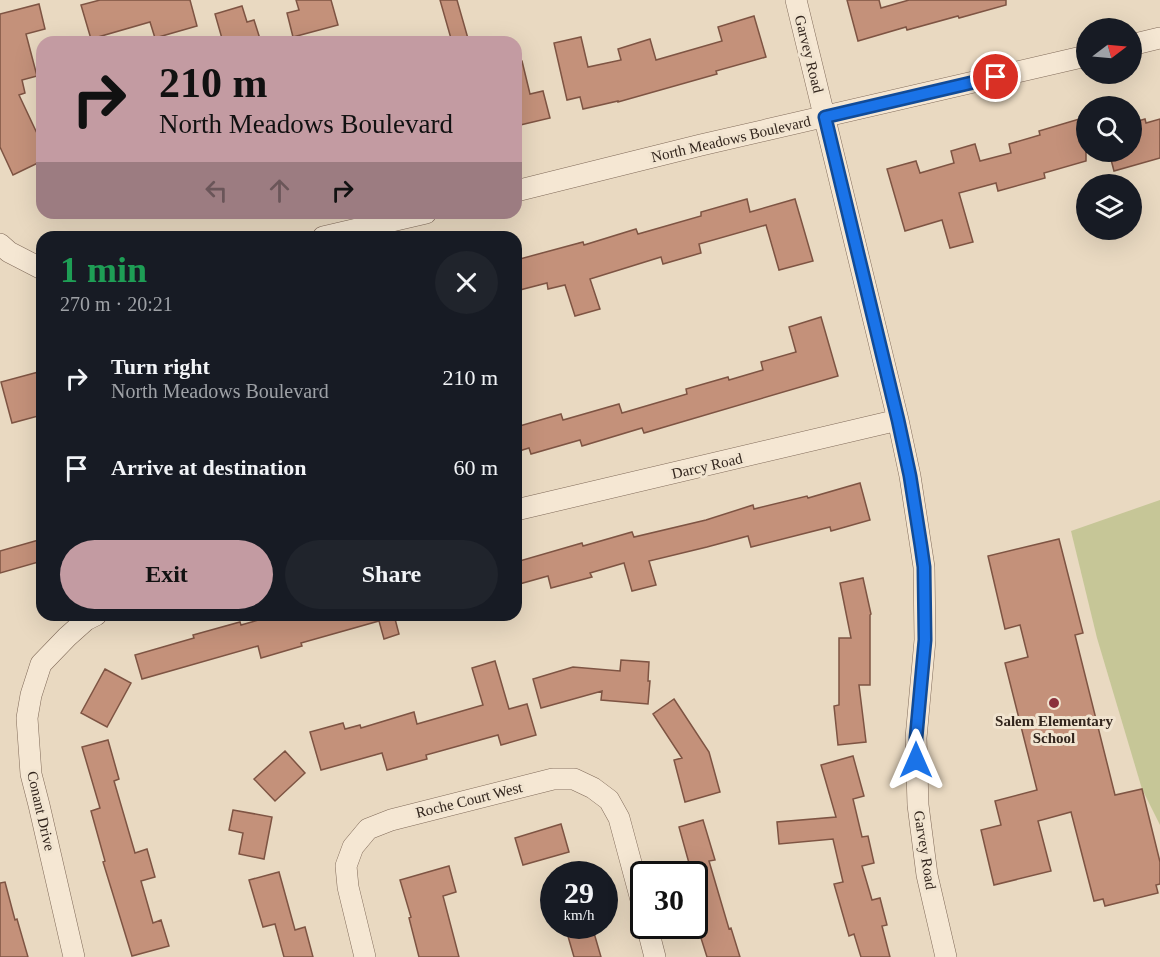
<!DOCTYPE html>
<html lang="en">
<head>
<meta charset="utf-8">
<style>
	:root { --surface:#171b24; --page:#20242c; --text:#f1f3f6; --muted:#9ea1a6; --accent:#c39ba2 }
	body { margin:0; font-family:Georgia,serif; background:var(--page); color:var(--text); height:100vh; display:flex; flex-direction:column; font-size:22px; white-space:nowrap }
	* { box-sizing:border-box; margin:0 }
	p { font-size:20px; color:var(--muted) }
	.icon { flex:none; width:33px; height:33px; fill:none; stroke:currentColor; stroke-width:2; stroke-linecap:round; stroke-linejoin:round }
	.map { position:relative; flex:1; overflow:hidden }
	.details { position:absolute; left:36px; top:231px; width:486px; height:390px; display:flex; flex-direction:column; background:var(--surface); border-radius:18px; box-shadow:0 6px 24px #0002 }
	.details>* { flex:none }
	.guide { position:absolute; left:36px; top:36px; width:486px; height:183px; border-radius:18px; box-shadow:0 6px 24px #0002; background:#c39ba2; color:#111; overflow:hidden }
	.needle { width:39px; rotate:74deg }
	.buttons { position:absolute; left:1076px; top:18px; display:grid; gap:12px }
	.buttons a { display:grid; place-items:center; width:66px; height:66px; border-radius:50%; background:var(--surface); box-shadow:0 6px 24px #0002; font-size:30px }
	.speed { position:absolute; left:540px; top:861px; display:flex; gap:12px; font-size:30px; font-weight:700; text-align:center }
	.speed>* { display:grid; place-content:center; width:78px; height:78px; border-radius:50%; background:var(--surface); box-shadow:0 6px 24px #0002; line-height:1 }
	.speed small { font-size:15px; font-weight:400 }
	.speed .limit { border:3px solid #111; border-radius:9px; background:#fff; color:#111 }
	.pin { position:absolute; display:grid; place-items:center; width:51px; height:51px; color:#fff; margin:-26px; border:3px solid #fff; border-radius:50%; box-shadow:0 2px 6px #0007 }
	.me { position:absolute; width:66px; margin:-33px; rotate:0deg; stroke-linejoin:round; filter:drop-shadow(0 0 4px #0008) }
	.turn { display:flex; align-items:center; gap:21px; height:126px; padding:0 24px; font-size:27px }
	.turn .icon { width:78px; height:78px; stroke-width:2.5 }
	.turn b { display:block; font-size:42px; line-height:51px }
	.lanes { display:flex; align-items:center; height:57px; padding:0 24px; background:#0003; justify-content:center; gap:30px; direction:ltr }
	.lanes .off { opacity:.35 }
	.round { display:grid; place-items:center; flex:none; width:63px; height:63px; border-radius:32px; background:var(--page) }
	.head { display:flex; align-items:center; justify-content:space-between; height:102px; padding:0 24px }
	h1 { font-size:36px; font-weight:700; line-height:45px; color:#1e9e55 }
	.primary-button { display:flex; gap:12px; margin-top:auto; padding:12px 24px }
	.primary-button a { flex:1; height:69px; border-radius:36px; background:var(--accent); color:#111; font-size:24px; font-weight:700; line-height:69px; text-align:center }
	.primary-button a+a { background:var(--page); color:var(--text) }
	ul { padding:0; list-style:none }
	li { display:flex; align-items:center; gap:18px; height:90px; padding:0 24px }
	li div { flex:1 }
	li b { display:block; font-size:22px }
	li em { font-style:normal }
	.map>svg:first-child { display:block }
	.green { fill:#c6c697 }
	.building { fill:#c4917a; stroke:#7e5443; stroke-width:1.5 }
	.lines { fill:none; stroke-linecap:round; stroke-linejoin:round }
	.minor-casing { stroke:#816b5a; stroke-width:22 }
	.minor { stroke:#f5e7d3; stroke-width:21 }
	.route-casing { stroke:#114b97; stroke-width:15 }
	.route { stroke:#1a73e8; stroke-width:10 }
	.poi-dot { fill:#8a303b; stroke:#f1e4d0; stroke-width:2 }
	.labels { text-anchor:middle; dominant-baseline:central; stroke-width:6; stroke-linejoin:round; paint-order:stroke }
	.street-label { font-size:15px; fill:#32251d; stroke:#f1e4d0 }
	.poi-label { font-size:15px; font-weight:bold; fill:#32251d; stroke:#f1e4d0 }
</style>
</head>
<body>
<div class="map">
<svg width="1160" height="957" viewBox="0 0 1160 957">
	<rect width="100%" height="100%" fill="#e9d9c1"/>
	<path class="green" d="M1160 500V825L1142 789 1097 638 1071 531Z"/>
	<path class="building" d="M100 0H190L197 26 155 38 150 22 91 39 81 5Z
		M296 0H331L338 25 293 37 287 13 299 10Z
		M440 0H457L469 42H452Z
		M847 0H879L881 8 909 0H1006V5L959 18 958 16 907 30 906 27 858 41Z
		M39 4 45 29 26 34 37 76 22 80 25 93 19 95 42 144V161L13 175 0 147V14Z
		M242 6 247 22 254 20 261 42H223L215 14Z
		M754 16 766 57 716 71 717 74 618 102V101L583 109 580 97 567 100 554 43 581 37 588 67 621 60 618 49 650 39 656 60 722 41 718 27Z
		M522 61 530 94 543 91 550 118 516 126V62Z
		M1086 117V161L1044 173 1045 178 998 191 996 183 959 193 973 242 950 248 942 220 905 231 887 169 916 161 920 173 954 163 951 151 975 144 980 161 1011 153 1009 144 1040 135 1039 131Z
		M1145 119 1146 123 1160 119V158L1114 171 1109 152H1131V123Z
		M747 199 750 212 795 199 813 261 779 270 766 225 699 244 701 253 663 264 661 257 590 279 600 309 575 316 565 285 548 289 547 283 516 291V260L583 242 584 245 636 229 638 234 701 216V212Z
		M821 317 838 376 644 433 642 428 582 446 580 440 531 454 529 448 516 452V427L561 414 563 420 619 404 622 413 687 394 686 389 728 377 729 380 763 370 761 362 796 352 789 327Z
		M42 371V415L12 423 1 382Z
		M860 483 870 520 831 531 830 527 751 547 748 536 707 547 649 561 656 585 632 591 624 563 590 573 592 577 551 588 548 576 516 585V562L582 543 583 546 632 532 634 537 706 520 753 505 754 509 807 496 808 498Z
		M42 539V561L0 573V551Z
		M1059 539 1083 633 1075 635 1115 795 1142 789 1160 862V884L1156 885 1158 893 1105 906 1103 899 1094 901 1071 812 1038 821 1051 871 994 885 981 830 1001 825 995 801 1037 790 1005 663 1028 657 1020 625 1005 629 988 556Z
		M863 578 871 614 870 615V685H859L866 742 838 745 834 706 839 705V638H851L840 583Z
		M276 615H394L399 634 384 639 379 621 301 643 302 646 261 658 258 646 142 679 135 655 194 638 193 635 240 622 241 625Z
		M621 660 649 662 648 681H650L648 704 601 700 602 691 541 708 533 679 573 667 620 671Z
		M495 661 509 709 527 704 536 735 501 745 498 735 426 755 427 759 387 770 382 753 321 770 310 732 343 723 345 729 360 725 361 728 414 712 417 724 483 705 472 668Z
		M105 669 131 683 107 727 81 713Z
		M674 699 709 752 720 792 685 802 674 760 682 758 653 714Z
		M108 740 119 779 114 781 135 853 147 849 155 877 141 881 153 923 161 920 169 946 132 956 103 862 105 861 91 811 100 808 82 747Z
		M285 751 305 773 275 801 254 779Z
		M853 756 864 796 853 799 862 837 868 836 874 863 862 866 872 900 880 898 887 925 882 926 890 957H861L854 934 849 936 834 884 843 882 833 839 779 844 777 822 836 817 821 765Z
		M233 810 272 817 264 859 239 854 243 833 229 830Z
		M703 820 715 860 709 861 729 929 731 928 740 957H707L694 916V874H692L679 827Z
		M561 824 569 852 523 865 515 838Z
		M449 866 456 892 443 896 459 957H419L409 918 411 917 400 880Z
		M279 872 295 930 305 927 313 957H284L275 924 263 927 249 880Z
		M5 882 15 920 17 919 28 957H0V883Z
		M565 926H592L601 957H574Z"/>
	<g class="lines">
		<g class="minor-casing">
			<path id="minor" d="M796 0 898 420 910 476 924 567 925 640 916 738 918 805 927 875 946 957
				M1131 45 1160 38
				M516 191 701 145 1086 56
				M323 237 426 213
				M0 244 9 252 42 269
				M516 510 898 420
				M647 926 655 957
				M74 957 39 805 31 774 27 718 31 695 41 664 67 637 86 620 96 615
				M365 957 348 887 346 866 353 847 368 829 391 820 553 779H574L593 788 609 800 619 818 644 911"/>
		</g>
		<use href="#minor" class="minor"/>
	</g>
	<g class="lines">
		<g class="route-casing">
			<path id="route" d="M916 760V738L925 640 924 567 921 546 910 476 898 420 825 117 996 77"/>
		</g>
		<use href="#route" class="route"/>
	</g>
	<circle class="poi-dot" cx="1054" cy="703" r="6"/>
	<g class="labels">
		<g class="street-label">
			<text transform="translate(809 54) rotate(76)">Garvey Road</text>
			<text transform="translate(731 139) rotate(-13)">North Meadows Boulevard</text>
			<text transform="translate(707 466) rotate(-13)">Darcy Road</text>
			<text transform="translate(469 800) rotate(-14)">Roche Court West</text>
			<text transform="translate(41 811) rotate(77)">Conant Drive</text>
			<text transform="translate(925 850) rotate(81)">Garvey Road</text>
		</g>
		<g class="poi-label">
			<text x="1054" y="721">Salem Elementary<tspan x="1054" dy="17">School</tspan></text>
		</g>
	</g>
</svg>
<div class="buttons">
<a><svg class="needle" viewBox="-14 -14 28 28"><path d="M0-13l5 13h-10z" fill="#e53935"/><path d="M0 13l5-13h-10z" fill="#9ea1a6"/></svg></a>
<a><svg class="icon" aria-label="search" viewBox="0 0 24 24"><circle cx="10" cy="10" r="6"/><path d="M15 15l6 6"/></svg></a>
<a><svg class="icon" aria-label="layers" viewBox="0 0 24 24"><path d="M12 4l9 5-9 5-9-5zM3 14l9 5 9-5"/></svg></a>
</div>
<div class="speed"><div>29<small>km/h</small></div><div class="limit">30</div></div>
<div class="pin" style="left:996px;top:77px;background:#d93025"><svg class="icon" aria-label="arrive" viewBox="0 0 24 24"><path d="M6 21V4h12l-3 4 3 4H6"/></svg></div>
<svg class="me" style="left:916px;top:760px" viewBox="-20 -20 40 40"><path d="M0-17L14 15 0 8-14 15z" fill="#1a73e8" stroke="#fff" stroke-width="4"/></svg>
<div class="guide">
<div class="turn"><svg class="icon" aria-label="right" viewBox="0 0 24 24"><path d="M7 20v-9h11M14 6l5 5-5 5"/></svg><div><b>210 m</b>North Meadows Boulevard</div></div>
<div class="lanes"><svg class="icon off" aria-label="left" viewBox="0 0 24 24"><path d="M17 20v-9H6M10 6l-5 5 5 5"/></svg><svg class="icon off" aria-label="ahead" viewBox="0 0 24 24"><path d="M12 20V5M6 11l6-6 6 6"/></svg><svg class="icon" aria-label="right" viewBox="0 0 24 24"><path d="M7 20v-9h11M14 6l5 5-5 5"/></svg></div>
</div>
<section class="details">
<div class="head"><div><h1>1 min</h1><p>270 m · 20:21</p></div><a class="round"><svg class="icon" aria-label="close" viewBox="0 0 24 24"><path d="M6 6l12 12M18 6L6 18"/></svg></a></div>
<ul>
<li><svg class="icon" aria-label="right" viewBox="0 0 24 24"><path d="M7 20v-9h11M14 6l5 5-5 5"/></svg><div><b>Turn right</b><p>North Meadows Boulevard</p></div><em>210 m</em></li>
<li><svg class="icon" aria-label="arrive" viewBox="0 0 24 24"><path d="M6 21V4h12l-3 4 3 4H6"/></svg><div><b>Arrive at destination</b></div><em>60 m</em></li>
</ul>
<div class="primary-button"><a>Exit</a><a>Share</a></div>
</section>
</div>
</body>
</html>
